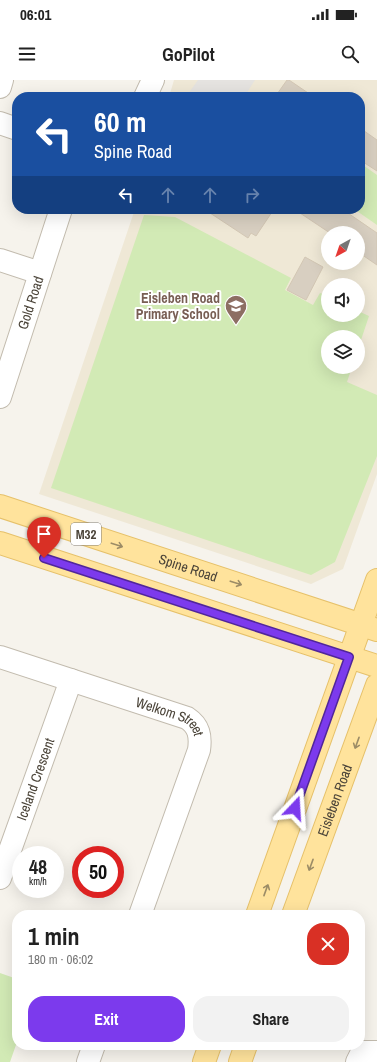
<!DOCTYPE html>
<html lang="en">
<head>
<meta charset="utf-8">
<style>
	:root { --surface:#fff; --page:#f2f2f2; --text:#222; --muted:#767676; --accent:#7c3aed }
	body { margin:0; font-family:"Archivo Narrow",sans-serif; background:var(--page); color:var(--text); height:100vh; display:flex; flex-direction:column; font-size:15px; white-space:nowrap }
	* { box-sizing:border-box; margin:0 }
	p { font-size:13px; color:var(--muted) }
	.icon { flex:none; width:22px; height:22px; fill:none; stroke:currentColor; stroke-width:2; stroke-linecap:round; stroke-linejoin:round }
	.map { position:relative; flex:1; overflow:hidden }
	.sheet { position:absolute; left:12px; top:830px; width:353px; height:140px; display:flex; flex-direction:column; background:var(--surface); border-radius:16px; box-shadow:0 4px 16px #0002 }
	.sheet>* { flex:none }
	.top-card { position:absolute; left:12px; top:12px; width:353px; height:122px; border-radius:16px; box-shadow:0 4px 16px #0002; background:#1a4fa0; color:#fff; overflow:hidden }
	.needle { width:26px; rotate:220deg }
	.tools { position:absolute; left:321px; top:146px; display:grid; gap:8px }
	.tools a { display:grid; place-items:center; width:44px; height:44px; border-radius:50%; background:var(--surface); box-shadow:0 4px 16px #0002; font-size:20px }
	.speed { position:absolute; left:12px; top:766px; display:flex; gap:8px; font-size:20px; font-weight:700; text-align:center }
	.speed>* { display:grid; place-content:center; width:52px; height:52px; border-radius:50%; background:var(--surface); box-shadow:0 4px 16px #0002; line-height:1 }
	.speed small { font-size:10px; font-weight:400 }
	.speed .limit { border:6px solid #d22; background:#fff; color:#111 }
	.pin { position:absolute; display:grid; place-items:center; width:34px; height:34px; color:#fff; margin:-41px -17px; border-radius:50% 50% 50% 0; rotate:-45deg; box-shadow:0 0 4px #0007 }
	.pin .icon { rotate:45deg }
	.me { position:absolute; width:44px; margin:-22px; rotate:20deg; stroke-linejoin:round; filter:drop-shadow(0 0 3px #0008) }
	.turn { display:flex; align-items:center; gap:14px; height:84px; padding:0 16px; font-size:18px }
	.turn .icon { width:52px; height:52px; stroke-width:2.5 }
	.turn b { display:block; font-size:28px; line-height:34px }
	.lanes { display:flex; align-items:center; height:38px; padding:0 16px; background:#0003; justify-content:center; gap:20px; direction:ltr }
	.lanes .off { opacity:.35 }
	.round { display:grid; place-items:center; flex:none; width:42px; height:42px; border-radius:16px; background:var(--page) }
	.overview { display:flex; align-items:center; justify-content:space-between; height:68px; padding:0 16px }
	h1 { font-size:24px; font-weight:700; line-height:30px }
	.cta { display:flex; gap:8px; margin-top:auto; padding:8px 16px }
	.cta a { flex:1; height:46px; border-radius:16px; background:var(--accent); color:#fff; font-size:16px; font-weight:700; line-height:46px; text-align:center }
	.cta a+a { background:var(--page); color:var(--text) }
	.status { display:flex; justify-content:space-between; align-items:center; height:28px; padding:0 20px; background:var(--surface); direction:ltr }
	.status svg { height:11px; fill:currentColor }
	header { display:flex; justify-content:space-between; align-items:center; height:52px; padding:0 16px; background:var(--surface); font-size:18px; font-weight:700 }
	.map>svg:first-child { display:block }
	.education { fill:#efe8d6; fill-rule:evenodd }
	.green { fill:#d2eab5 }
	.parking { fill:#e5e3e0 }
	.building { fill:#d8cfc1; stroke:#d3c7b4 }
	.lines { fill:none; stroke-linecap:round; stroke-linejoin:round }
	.minor-casing { stroke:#c2bbae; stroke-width:24 }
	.major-casing { stroke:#e6c16a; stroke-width:24 }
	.minor { stroke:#fff; stroke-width:22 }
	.major { stroke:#ffe39c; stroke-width:22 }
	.oneway { stroke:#9c8c66 }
	.route-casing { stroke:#51269a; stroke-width:10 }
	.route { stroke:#7c3aed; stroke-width:7 }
	.labels { text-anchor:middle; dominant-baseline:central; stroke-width:4; stroke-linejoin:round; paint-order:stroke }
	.shield { fill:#fff; stroke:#817c74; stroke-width:1 }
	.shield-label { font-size:13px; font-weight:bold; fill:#4b4439 }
	.education-label { font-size:14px; font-weight:bold; fill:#785e54; stroke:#fff; text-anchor:end }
	.street-label { font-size:14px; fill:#4b4439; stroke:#fff }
</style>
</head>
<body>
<div class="status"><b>06:01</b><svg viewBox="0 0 49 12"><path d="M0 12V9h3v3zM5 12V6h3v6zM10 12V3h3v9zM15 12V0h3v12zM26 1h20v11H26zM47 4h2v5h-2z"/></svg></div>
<header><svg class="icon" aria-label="menu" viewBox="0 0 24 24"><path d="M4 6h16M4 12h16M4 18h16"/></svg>GoPilot<svg class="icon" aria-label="search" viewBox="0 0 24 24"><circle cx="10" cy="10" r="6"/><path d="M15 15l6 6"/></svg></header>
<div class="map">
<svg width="377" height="982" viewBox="0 0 377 982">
	<rect width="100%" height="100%" fill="#f6f3ec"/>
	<path class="education" d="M174 0H377V394L343 489 311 504 39 414 134 132 125 129H360V17H169ZM328 153H358V183H328ZM328 205H358V235H328ZM328 257H358V287H328Z"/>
	<path class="green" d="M360 83 377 95V145L354 129H360Z
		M144 135 175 137 291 198 285 210 313 225 320 213 328 216V235H358V231L369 236 358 269V257H328V287H352L347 302 377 315V376L335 482 311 495 51 408Z
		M0 893 17 899V962L10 982H0Z"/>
	<path class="parking" d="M198 0H255L244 17H186Z"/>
	<path class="building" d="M287 0H289L314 17H275Z
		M360 48 377 60V91L360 80Z
		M204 129H274L256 156 251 153 248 158Z
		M294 129H342L377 153V185L358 172V153H330Z
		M305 177 323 187 306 220 287 210Z"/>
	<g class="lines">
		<g class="minor-casing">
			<g id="minor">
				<path d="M0 7 2 0"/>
				<path d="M145 17 153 0"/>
				<path d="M0 43 17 49"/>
				<path d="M0 180 40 193"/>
				<path id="s1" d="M0 317 61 129"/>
				<path id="s2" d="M0 577 187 638C199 646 201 656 199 670L140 835"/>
				<path id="s3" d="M0 798 71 600"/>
				<path d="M88 982 94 965"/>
				<path d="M357 982 362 972H377"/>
			</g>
		</g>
		<g class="major-casing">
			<g id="major">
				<path id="s4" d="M0 426 377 550"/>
				<path d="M0 463 377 586"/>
				<path d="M257 835 377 500"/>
				<path id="s5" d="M293 835 377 605"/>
				<path d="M204 982 210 965"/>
				<path d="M240 982 246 965"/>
			</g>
		</g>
		<use href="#minor" class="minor"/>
		<use href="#major" class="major"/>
	</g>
	<defs><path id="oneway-shaft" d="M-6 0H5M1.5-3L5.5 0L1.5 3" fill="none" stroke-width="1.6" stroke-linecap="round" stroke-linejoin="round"/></defs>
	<g class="oneway">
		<use href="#oneway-shaft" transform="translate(117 465) rotate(18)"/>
		<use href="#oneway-shaft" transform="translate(236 503) rotate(18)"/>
		<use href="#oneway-shaft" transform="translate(357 663) rotate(110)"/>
		<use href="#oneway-shaft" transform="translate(311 785) rotate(110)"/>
		<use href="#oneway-shaft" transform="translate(266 810) rotate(-70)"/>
	</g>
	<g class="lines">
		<g class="route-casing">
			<path id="route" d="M44 478 349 577 295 728"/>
		</g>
		<use href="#route" class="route"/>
	</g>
	<defs>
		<g id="school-pin" transform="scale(1.15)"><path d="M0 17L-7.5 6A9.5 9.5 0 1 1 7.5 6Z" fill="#8d6e63" stroke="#fff"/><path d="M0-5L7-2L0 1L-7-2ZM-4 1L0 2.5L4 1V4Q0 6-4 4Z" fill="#fff"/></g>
	</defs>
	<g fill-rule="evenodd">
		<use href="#school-pin" x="236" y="226"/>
	</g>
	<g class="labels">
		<rect class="shield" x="71" y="443" width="30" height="22" rx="3"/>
		<g class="shield-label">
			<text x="86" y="454">M32</text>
		</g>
		<g class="education-label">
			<text x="220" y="218">Eisleben Road<tspan x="220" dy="16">Primary School</tspan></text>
		</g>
		<g class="street-label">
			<text stroke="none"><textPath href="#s1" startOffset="99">Gold Road</textPath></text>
			<text stroke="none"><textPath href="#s4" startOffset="198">Spine Road</textPath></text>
			<text stroke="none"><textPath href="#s2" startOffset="181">Welkom Street</textPath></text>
			<text stroke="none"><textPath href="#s3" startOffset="105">Iceland Crescent</textPath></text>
			<text stroke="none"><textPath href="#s5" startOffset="122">Eisleben Road</textPath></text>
		</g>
	</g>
</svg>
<div class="tools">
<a><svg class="needle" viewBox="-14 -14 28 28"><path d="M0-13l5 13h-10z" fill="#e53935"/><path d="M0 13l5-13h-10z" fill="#767676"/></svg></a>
<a><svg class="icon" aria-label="sound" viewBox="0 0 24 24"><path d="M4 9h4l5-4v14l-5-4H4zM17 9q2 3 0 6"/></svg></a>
<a><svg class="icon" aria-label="layers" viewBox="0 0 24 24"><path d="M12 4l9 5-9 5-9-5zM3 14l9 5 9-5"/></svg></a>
</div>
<div class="speed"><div>48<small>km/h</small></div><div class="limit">50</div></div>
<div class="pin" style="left:44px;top:478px;background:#d93025"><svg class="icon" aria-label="arrive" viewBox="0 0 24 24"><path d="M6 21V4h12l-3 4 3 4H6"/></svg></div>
<svg class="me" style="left:295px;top:728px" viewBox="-20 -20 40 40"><path d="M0-17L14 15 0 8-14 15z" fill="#7c3aed" stroke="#fff" stroke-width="4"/></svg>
<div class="top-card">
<div class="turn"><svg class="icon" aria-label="left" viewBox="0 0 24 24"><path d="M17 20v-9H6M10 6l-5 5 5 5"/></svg><div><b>60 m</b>Spine Road</div></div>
<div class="lanes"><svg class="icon" aria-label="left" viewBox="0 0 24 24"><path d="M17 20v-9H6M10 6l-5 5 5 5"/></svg><svg class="icon off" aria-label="ahead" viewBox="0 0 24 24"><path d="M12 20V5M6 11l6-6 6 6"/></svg><svg class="icon off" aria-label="ahead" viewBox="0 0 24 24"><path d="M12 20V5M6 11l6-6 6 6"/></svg><svg class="icon off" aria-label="right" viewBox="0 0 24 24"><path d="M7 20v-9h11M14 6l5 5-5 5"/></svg></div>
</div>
<section class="sheet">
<div class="overview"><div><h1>1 min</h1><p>180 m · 06:02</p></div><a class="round" style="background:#d93025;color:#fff"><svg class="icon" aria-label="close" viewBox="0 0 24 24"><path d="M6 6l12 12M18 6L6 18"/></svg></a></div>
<div class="cta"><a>Exit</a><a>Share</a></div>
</section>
</div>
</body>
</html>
